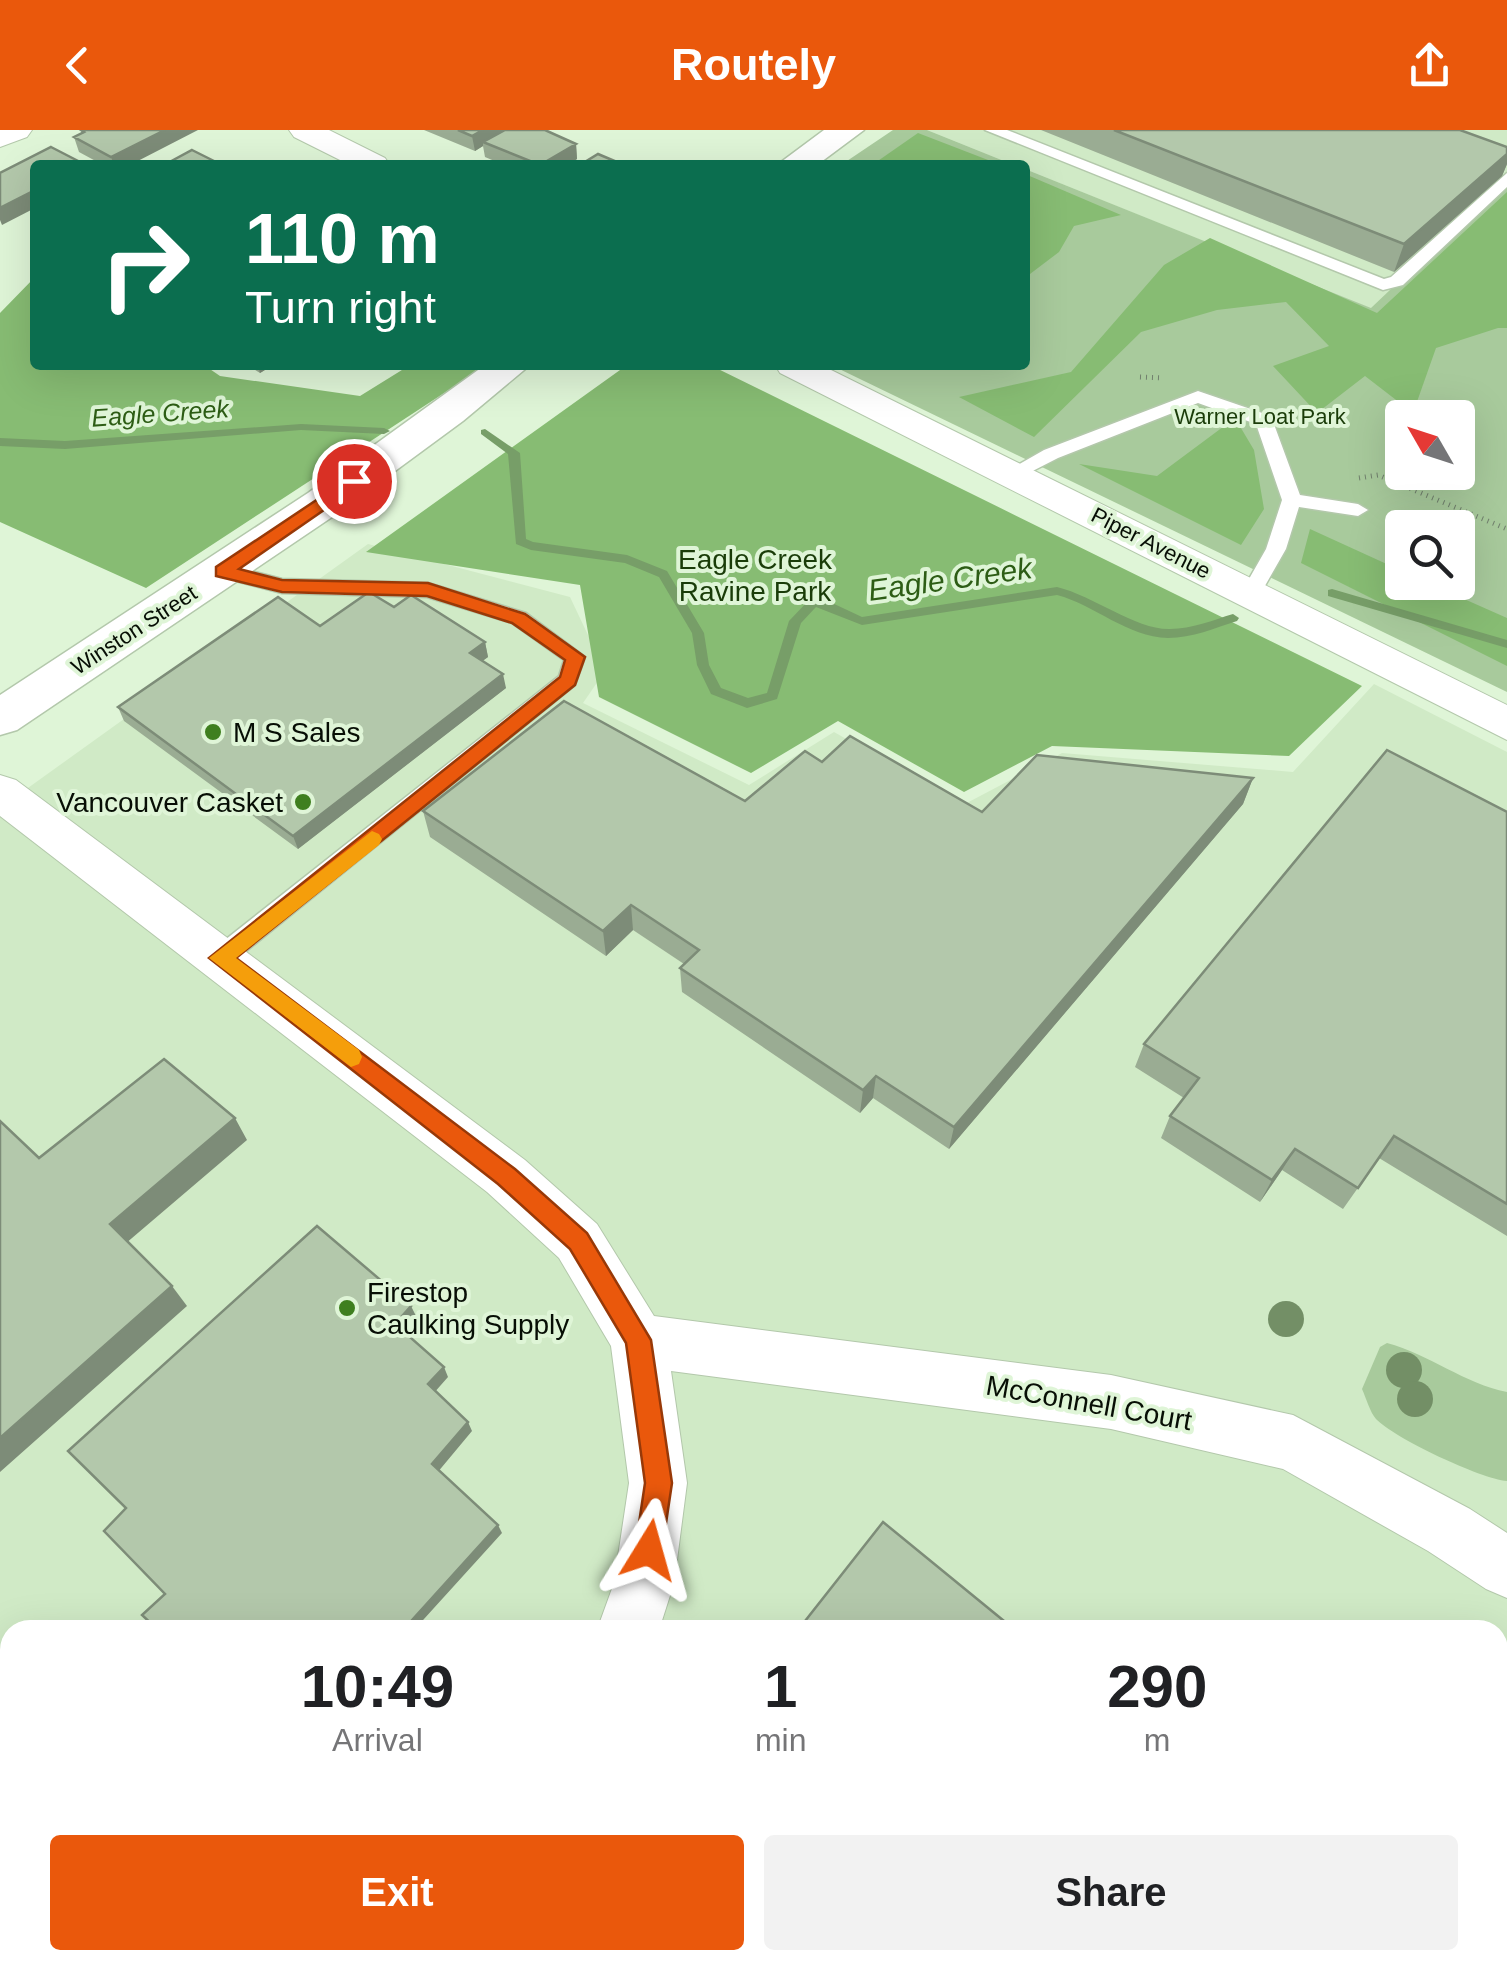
<!DOCTYPE html>
<html lang="en">
<head>
<meta charset="utf-8">
<style>
	:root { --surface:#fff; --page:#f2f2f2; --text:#202124; --muted:#757577; --accent:#ea580c }
	body { margin:0; font-family:Helvetica,sans-serif; background:var(--page); color:var(--text); height:100vh; display:flex; flex-direction:column; font-size:38px; white-space:nowrap }
	* { box-sizing:border-box; margin:0 }
	p { font-size:32px; color:var(--muted) }
	.icon { flex:none; width:55px; height:55px; fill:none; stroke:currentColor; stroke-width:2; stroke-linecap:round; stroke-linejoin:round }
	.map { position:relative; flex:1; overflow:hidden }
	.side { position:absolute; left:0px; top:1490px; width:1508px; height:350px; display:flex; flex-direction:column; background:var(--surface); border-radius:30px 30px 0 0; box-shadow:0 10px 40px #0002 }
	.side>* { flex:none }
	.banner { position:absolute; left:30px; top:30px; width:1000px; height:210px; border-radius:10px; box-shadow:0 10px 40px #0002; background:#0b6e4f; color:#fff; overflow:hidden }
	.needle { width:65px; rotate:309deg }
	.controls { position:absolute; left:1385px; top:270px; display:grid; gap:20px }
	.controls a { display:grid; place-items:center; width:90px; height:90px; border-radius:10px; background:var(--surface); box-shadow:0 10px 40px #0002; font-size:50px }
	.pin { position:absolute; display:grid; place-items:center; width:85px; height:85px; color:#fff; margin:-42px; border:5px solid #fff; border-radius:50%; box-shadow:0 2px 10px #0007 }
	.me { position:absolute; width:110px; margin:-55px; rotate:8deg; stroke-linejoin:round; filter:drop-shadow(0 0 8px #0008) }
	.turn { display:flex; align-items:center; gap:35px; height:210px; padding:0 50px; font-size:45px }
	.turn .icon { width:130px; height:130px; stroke-width:2.5 }
	.turn b { display:block; font-size:70px; line-height:85px }
	.eta { display:flex; justify-content:space-evenly; align-items:center; height:170px; text-align:center }
	.eta b { font-size:60px; font-weight:800; line-height:70px }
	.primary-button { display:flex; gap:20px; margin-top:auto; padding:20px 50px }
	.primary-button a { flex:1; height:115px; border-radius:10px; background:var(--accent); color:#fff; font-size:40px; font-weight:800; line-height:115px; text-align:center }
	.primary-button a+a { background:var(--page); color:var(--text) }
	header { display:flex; justify-content:space-between; align-items:center; height:130px; padding:0 50px; background:var(--accent); color:#fff; font-size:45px; font-weight:800 }
	.map>svg:first-child { display:block }
	.built { fill:#d0eac6; fill-rule:evenodd }
	.green { fill:#a8ca9c; fill-rule:evenodd }
	.forest { fill:#87bc73 }
	.lines { fill:none; stroke-linecap:round; stroke-linejoin:round }
	.stream { fill:#779e68; fill-rule:evenodd }
	.lane-casing { stroke:#b3c8ab; stroke-width:3 }
	.street-casing { stroke:#b3c8ab; stroke-width:2 }
	.secondary-casing { stroke:#b3c8ab; stroke-width:3 }
	.path { stroke:#71806d; stroke-width:5; stroke-dasharray:1 5; stroke-linecap:butt }
	.lane { fill:#fff; fill-rule:evenodd }
	.street { fill:#fff; fill-rule:evenodd }
	.secondary { fill:#fff; fill-rule:evenodd }
	.tree { fill:#738f66 }
	.wall { fill:#9aac93 }
	.shaded-wall { fill:#7d8c78 }
	.building { fill:#b3c8ab; stroke:#7d8c78; stroke-width:2.5 }
	.route { fill:#ea580c; stroke:#983908; stroke-width:2.5 }
	.slow { fill:#f59e0b }
	.poi-dot { fill:#3f7f1f; stroke:#dff5d7; stroke-width:4 }
	.labels { text-anchor:middle; dominant-baseline:central; stroke-width:8; stroke-linejoin:round; paint-order:stroke }
	.far-park-label { font-size:22px; fill:#1a3c09; stroke:#dff5d7 }
	.far-street-label { font-size:22px; fill:#070e05; stroke:#dff5d7 }
	.far-water-label { font-size:25px; font-style:italic; fill:#2d5d15; stroke:#dff5d7 }
	.park-label { font-size:28px; fill:#1a3c09; stroke:#dff5d7 }
	.poi-label { font-size:28px; fill:#070e05; stroke:#dff5d7; text-anchor:start }
	.street-label { font-size:28px; fill:#070e05; stroke:#dff5d7 }
	.water-label { font-size:30px; font-style:italic; fill:#2d5d15; stroke:#dff5d7 }
</style>
</head>
<body>
<header><svg class="icon" aria-label="back" viewBox="0 0 24 24"><path d="M15 5l-7 7 7 7"/></svg>Routely<svg class="icon" aria-label="share" viewBox="0 0 24 24"><path d="M12 15V3M7 8l5-5 5 5M5 13v7h14v-7"/></svg></header>
<div class="map">
<svg width="1507" height="1840" viewBox="0 0 1507 1840">
	<rect width="100%" height="100%" fill="#dff5d7"/>
	<path class="built" d="M927 0H1507V49L1372 179 1025 39V35H1014Z
		M368 414 570 467 605 541 583 573 749 655 834 602 963 675 1062 623 1293 642 1374 554 1507 622V1840H0V678ZM10 1500H1498V1830H10Z"/>
	<path class="green" d="M893 0H927L1014 35H841Z
		M1025 39 1371 178 1507 49V562L831 235H1025ZM1402 288H1458V342H1402ZM1402 398H1458V452H1402Z
		M1387 1213C1429 1224 1465 1254 1507 1262V1351C1481 1349 1394 1308 1376 1289 1370 1282 1366 1268 1362 1259L1380 1217Z"/>
	<path class="forest" d="M918 3 1001 35H872Z
		M1025 44 1121 85 1074 96 1059 122 1030 144 1025 154Z
		M1507 62V198H1498L1436 218 1413 283 1365 246 1317 283 1273 236 1329 216 1286 172 1217 180 1141 202 1034 307 959 267 1071 242 1164 135 1210 108 1377 183Z
		M35 147V235H204L220 246 360 266 410 235H487L146 458 0 392V183Z
		M627 235H710L1362 556 1289 626 1052 616 964 662 838 591 751 643 599 567 580 455 366 422Z
		M1235 288 1254 320 1264 379 1241 415 1079 334 1157 346Z
		M1310 399 1402 441V452L1428 453 1507 488V536L1301 433Z"/>
	<g class="lines">
		<path class="stream" d="M301 294 384 298 390 301 384 304 301 300 65 319 0 316V308L65 311Z
			M485 299 520 323 526 409 533 412 627 425 667 441 704 503 709 535 721 558 748 568 767 563 789 491 809 470 830 472 862 487 1057 457C1094 466 1136 500 1170 499 1192 499 1213 490 1233 484L1239 488 1237 491C1215 498 1192 508 1168 508 1127 507 1095 475 1057 465L862 495 816 477 801 493 777 569 747 578 711 564 697 535 692 503 659 447 625 433 531 420 516 414 508 324 481 304V300Z
			M1332 459 1507 510V518L1328 466V460Z"/>
		<g class="lane-casing">
			<path id="lane" d="M985 0H1007L1384 149 1391 147 1507 43V57L1403 155 1383 160Z
				M1198 261 1271 286 1300 365 1358 374 1368 380 1358 386 1299 377 1286 419 1258 468 1251 470 1241 463 1266 419 1282 370 1256 294 1198 273 1058 328 1019 348 1012 350 1002 344 1044 320Z
				M223 434 282 449 428 453 526 483 585 527 575 555 229 835H211L208 828 211 821 559 546 564 530 512 493 427 467 282 463 216 446 213 441Z"/>
		</g>
		<g class="street-casing">
			<path id="street" d="M0 0H32L27 7 0 17Z
				M289 0H329L385 28 390 35H350L294 7Z
				M775 235H821L1507 575V610L780 243Z
				M0 645 16 650 525 1030 597 1094 654 1186 1111 1245 1293 1285 1470 1379 1507 1403V1468L1486 1459 1428 1421 1283 1339 1111 1299 671 1241 687 1353 674 1453 659 1500H597L614 1453 629 1353 611 1216 559 1128 487 1062 0 686Z
				M356 1830H427L423 1840H352Z"/>
		</g>
		<g class="secondary-casing">
			<path id="secondary" d="M824 0H864L817 35H777Z
				M485 235H530L463 291 338 383 17 600 0 605V565L308 363Z"/>
		</g>
		<path class="path" d="M1140 247 1162 248
			M1359 348 1378 345 1507 399"/>
		<use href="#lane" class="lane"/>
		<use href="#street" class="street"/>
		<use href="#secondary" class="secondary"/>
	</g>
	<g class="tree">
		<circle cx="1286" cy="1189" r="18"/>
		<circle cx="1404" cy="1240" r="18"/>
		<circle cx="1415" cy="1269" r="18"/>
	</g>
	<path class="wall" d="M81 0 130 35H103L79 22 74 7 82 3Z
		M424 0H545L576 14 577 29 567 35H504L485 27 483 16 475 21Z
		M1041 0H1460L1507 17V34L1502 46 1394 142Z
		M247 235H273L260 243Z
		M394 477 485 512 488 527 482 531 506 558 298 719 124 591 118 577 320 496Z
		M822 632 982 682 1253 648 1243 674 949 1019 873 968 860 983 682 862 680 838 684 834 633 800 606 826 430 707 423 681 745 671Z
		M1507 682V1106L1379 1028 1343 1079 1282 1040 1260 1072 1161 1008 1170 986 1184 968 1135 937 1144 914Z"/>
	<path class="shaded-wall" d="M165 0H198L130 35H114L111 27Z
		M483 0H511L483 12V16L475 21 472 6Z
		M576 14 577 29 567 35H540Z
		M1507 24V34L1502 46 1394 142 1404 114Z
		M35 60V78L2 95 0 90V78Z
		M258 235H273L260 243Z
		M485 512 488 527 473 538 470 523Z
		M503 544 506 558 298 719 293 706Z
		M1253 648 1243 674 949 1019 954 997Z
		M631 775 633 800 606 826 603 801Z
		M876 946 873 968 860 983 863 960Z
		M235 988 247 1010 125 1114 110 1094Z
		M1295 1019 1282 1040 1260 1072 1272 1050Z
		M172 1156 187 1176 0 1342V1308Z
		M411 1176 416 1186 400 1204 395 1194Z
		M444 1237 448 1247 433 1264 428 1254Z
		M468 1292 472 1301 437 1343 432 1334Z
		M498 1395 502 1403 414 1500H403Z
		M0 1629 10 1641V1659L0 1647Z
		M147 1830H169L160 1840H138Z"/>
	<path class="building" d="M81 0H165L111 27 74 7 84 2Z
		M458 0H483L472 6Z
		M505 0H545L576 14 540 35 483 12Z
		M1114 0H1460L1507 17V24L1404 114Z
		M51 17 84 34 35 35V60L0 78V43Z
		M192 20 222 35H164Z
		M598 24 624 35H580Z
		M369 462 394 477 411 465 485 512 470 523 503 544 293 706 118 577 278 467 320 496Z
		M564 571 745 671 805 621 822 632 850 606 982 682 1037 625 1253 648 954 997 876 946 863 960 680 838 699 820 631 775 603 801 423 681Z
		M1387 620 1507 682V1074L1394 1006 1358 1058 1295 1019 1272 1050 1170 986 1199 948 1144 914Z
		M164 929 235 988 110 1094 172 1156 0 1308V991L39 1028Z
		M317 1096 411 1176 395 1194 444 1237 428 1254 468 1292 432 1334 498 1395 403 1500H158L142 1485 165 1464 104 1401 126 1378 68 1321Z
		M883 1392 1015 1500H798Z
		M0 1647 10 1659V1830H147L138 1840H0Z
		M620 1830H1165L1176 1840H612Z"/>
	<path class="route" d="M354 345 363 351 360 355 239 439 282 450 428 453 525 484 585 527 575 555 236 828 515 1039 587 1103 651 1210 672 1353 662 1420 658 1429 649 1433 639 1429 635 1420 645 1353 626 1213 570 1119 498 1054 209 828 560 547 565 530 512 493 427 466 282 462 216 446V437Z"/>
	<path class="slow" d="M372 701 379 704 382 709 379 715 236 828 359 920 362 927 359 934 351 937 209 828Z"/>
	<g class="poi-dot">
		<circle cx="213" cy="602" r="10"/>
		<circle cx="303" cy="672" r="10"/>
		<circle cx="347" cy="1178" r="10"/>
	</g>
	<g class="labels">
		<g class="far-park-label">
			<text x="1260" y="286">Warner Loat Park</text>
		</g>
		<g class="far-street-label">
			<text transform="translate(1151 413) rotate(27)">Piper Avenue</text>
			<text transform="translate(134 500) rotate(-33)">Winston Street</text>
		</g>
		<g class="far-water-label">
			<text transform="translate(160 283) rotate(-4)">Eagle Creek</text>
		</g>
		<g class="park-label">
			<text x="755" y="429">Eagle Creek<tspan x="755" dy="32">Ravine Park</tspan></text>
		</g>
		<g class="poi-label">
			<text x="233" y="602">M S Sales</text>
			<text x="283" y="672" text-anchor="end">Vancouver Casket</text>
			<text x="367" y="1162">Firestop<tspan x="367" dy="32">Caulking Supply</tspan></text>
		</g>
		<g class="street-label">
			<text transform="translate(1089 1273) rotate(10)">McConnell Court</text>
		</g>
		<g class="water-label">
			<text transform="translate(950 449) rotate(-8)">Eagle Creek</text>
		</g>
	</g>
</svg>
<div class="controls">
<a><svg class="needle" viewBox="-14 -14 28 28"><path d="M0-13l5 13h-10z" fill="#e53935"/><path d="M0 13l5-13h-10z" fill="#757577"/></svg></a>
<a><svg class="icon" aria-label="search" viewBox="0 0 24 24"><circle cx="10" cy="10" r="6"/><path d="M15 15l6 6"/></svg></a>
</div>
<div class="pin" style="left:354px;top:351px;background:#d93025"><svg class="icon" aria-label="arrive" viewBox="0 0 24 24"><path d="M6 21V4h12l-3 4 3 4H6"/></svg></div>
<svg class="me" style="left:649px;top:1420px" viewBox="-20 -20 40 40"><path d="M0-17L14 15 0 8-14 15z" fill="#ea580c" stroke="#fff" stroke-width="4"/></svg>
<div class="banner">
<div class="turn"><svg class="icon" aria-label="right" viewBox="0 0 24 24"><path d="M7 20v-9h11M14 6l5 5-5 5"/></svg><div><b>110 m</b>Turn right</div></div>
</div>
<section class="side">
<div class="eta">
<div><b>10:49</b><p>Arrival</p></div>
<div><b>1</b><p>min</p></div>
<div><b>290</b><p>m</p></div>
</div>
<div class="primary-button"><a>Exit</a><a>Share</a></div>
</section>
</div>
</body>
</html>
